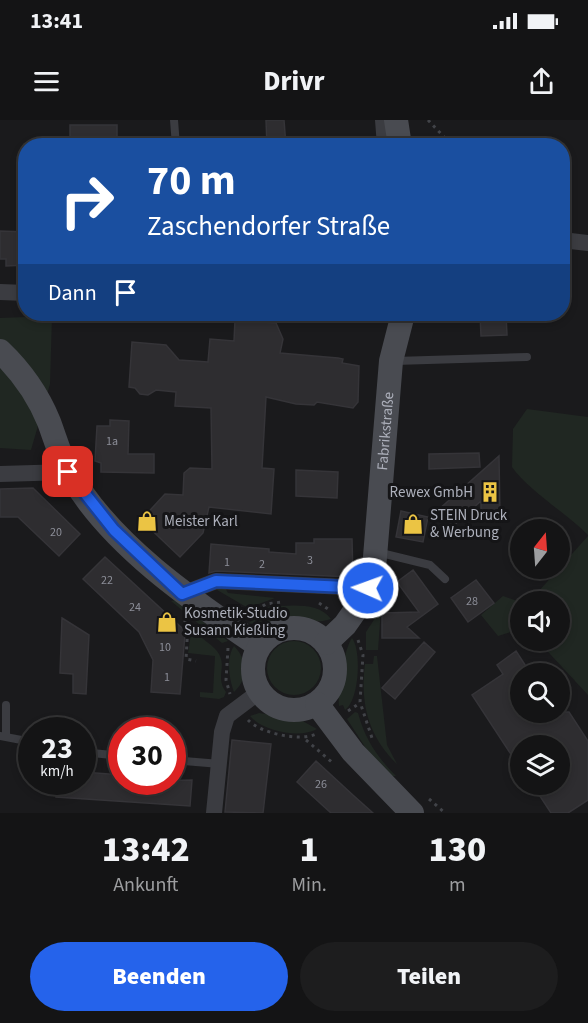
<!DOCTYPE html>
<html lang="de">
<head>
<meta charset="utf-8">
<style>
	:root { --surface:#141415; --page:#1d1d1e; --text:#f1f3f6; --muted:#9d9ea0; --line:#333334; --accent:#2563eb }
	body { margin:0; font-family:"Source Sans 3",sans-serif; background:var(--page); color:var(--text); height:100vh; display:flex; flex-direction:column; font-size:22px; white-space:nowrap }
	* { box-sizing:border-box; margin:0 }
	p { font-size:20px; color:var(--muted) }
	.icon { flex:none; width:33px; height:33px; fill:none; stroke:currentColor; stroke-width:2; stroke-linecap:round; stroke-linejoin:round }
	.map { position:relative; height:693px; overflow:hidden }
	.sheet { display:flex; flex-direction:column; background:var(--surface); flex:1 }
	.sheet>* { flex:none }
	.banner { position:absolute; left:18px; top:18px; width:552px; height:183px; border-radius:24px; box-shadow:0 3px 9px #0003,0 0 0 2px var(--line); background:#1a4fa0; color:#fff; overflow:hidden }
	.needle { width:39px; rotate:17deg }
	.fabs { position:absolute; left:510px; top:399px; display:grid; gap:12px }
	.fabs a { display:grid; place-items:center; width:60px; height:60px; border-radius:50%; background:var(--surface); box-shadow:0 3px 9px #0003,0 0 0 2px var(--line); font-size:30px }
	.speed { position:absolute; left:18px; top:597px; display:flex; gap:12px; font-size:30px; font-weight:700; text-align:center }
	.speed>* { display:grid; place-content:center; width:78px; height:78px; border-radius:50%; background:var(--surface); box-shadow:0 3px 9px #0003,0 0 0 2px var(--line); line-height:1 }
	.speed small { font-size:15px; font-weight:400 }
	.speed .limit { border:9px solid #d22; background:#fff; color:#111 }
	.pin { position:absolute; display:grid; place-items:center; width:51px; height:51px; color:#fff; margin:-26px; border-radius:12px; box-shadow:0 3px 9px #0006 }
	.me { position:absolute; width:66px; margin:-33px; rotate:272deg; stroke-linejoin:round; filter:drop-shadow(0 0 4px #0008) }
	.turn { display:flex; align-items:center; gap:21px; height:126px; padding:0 30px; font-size:27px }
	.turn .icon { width:78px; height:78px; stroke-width:2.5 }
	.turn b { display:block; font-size:42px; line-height:51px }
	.then { display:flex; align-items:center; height:57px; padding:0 30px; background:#0003; gap:12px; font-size:22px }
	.eta { display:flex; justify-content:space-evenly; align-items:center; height:102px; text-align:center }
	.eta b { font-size:36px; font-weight:800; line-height:42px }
	.cta { display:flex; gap:12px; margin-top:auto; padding:12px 30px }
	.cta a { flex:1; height:69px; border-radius:36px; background:var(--accent); color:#fff; font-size:24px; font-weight:800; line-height:69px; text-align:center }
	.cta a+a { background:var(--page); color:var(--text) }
	.status { display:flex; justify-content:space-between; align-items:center; height:42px; padding:0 30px; background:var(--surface); direction:ltr }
	.status svg { height:16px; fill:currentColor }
	header { display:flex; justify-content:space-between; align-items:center; height:78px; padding:0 30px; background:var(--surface); font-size:27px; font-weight:800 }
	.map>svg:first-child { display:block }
	.green { fill:#202722 }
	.building { fill:#2e2d30; stroke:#353438; stroke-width:1.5 }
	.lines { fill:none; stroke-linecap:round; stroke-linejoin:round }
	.path { stroke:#414348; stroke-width:3; stroke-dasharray:3 4.5; stroke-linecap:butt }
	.lane { stroke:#3b3c41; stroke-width:8 }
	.street { stroke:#3b3c41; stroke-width:16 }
	.secondary { stroke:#494b51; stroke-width:24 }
	.route-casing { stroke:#184099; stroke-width:15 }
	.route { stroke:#2563eb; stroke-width:10 }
	.labels { text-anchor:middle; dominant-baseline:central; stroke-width:6; stroke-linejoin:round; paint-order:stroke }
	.number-label { font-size:12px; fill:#8c8e98 }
	.street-label { font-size:15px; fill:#adb0bb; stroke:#151517 }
	.poi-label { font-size:15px; fill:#adb0bb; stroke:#151517; text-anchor:start }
</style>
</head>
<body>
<div class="status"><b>13:41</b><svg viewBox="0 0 49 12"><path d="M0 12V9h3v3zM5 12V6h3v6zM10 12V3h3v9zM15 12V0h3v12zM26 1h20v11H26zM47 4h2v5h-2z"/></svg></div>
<header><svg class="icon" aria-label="menu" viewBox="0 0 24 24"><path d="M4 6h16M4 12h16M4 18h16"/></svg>Drivr<svg class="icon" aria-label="share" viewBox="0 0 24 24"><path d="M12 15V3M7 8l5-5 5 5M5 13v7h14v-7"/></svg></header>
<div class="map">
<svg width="588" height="693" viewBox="0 0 588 693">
	<rect width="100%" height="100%" fill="#1a1a1c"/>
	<path class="green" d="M52 196 50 264 31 330 0 328V198Z
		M527 289 588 297V415C566 393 528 370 512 347L513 309Z
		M588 416V575L538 521 560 520V482H520V509L498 516 481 495 503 476 517 481H530Z
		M224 466 228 473 275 478 248 488 212 467Z
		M176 480 228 521 222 523 171 481Z
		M267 487C287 486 318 481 331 499 317 504 307 499 292 500 276 500 265 508 249 503Z
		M381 489 378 530H366V512Z
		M191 513C198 514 202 518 207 522 235 542 212 553 226 572L224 577 219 579 200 577V572L213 573 215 536 188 533Z
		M352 518C362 531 359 581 345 590L343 585 339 586C337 573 344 529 352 518Z
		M267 548a27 27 0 1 1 54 0a27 27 0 1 1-54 0Z
		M234 526C248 540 248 559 234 572 229 559 226 538 234 526Z
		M374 536H377L387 625 397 644C368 616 360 583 365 544H373Z
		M355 592 358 593C365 619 377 637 396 656H389L371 636 347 599Z
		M259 593 299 599 317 609C300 619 262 611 250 596Z"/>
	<path class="building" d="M266 0H284L286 26H267Z
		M70 5H117V26H70Z
		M0 111 26 112V145L6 146V139H0Z
		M480 194H506L507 215 481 216Z
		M235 200 276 203 283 219 280 233 338 238 343 239 342 243 359 246 358 282 353 288 317 282 314 285 296 284 266 277 262 348 274 349 271 394 209 387 203 413 180 437 141 400 165 374 183 375 184 353 190 348 212 349 211 288 175 286 176 272 156 270 148 275 140 274 135 268 129 267 132 222 166 225 179 240 208 242 210 219 234 221Z
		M110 300 129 301 128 334H154V353L101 352V343L95 341 97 306H110Z
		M479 333 480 347 429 349V334Z
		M499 336 500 397H481V381L452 407 437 391Z
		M296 350 338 352 337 378 296 376Z
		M33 368 80 414 59 436 18 397H0V369Z
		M401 391 428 397 423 422 396 417Z
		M314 419H352L353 457 216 451 209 453 211 424 269 429V432L296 434V423H314Z
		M105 437 183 509 185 514 180 574 151 572 153 540 139 512 83 459Z
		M413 450 438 484 407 507 419 518H382V493L419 492 397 462Z
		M476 460 494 483 468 502 451 478Z
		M62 498 89 515 86 574 73 573V554L60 553Z
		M424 522 435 532 395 579 382 568Z
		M516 531 531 554H520V592H569L588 621V680L568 693H551L532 664H560V626H520V648L472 575 503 554 497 545Z
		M232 620 271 624 263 693 225 692Z
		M316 641 354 676 373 693H331L297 662Z
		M82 652 122 655V662L192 660 190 686 56 677 57 662H82Z"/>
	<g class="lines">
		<path class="path" d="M428 0 445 18 466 26
			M431 26 445 18
			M319 483 331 491
			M250 494 266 484 282 482
			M184 500 200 513
			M188 504 186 539 196 541
			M358 520 363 535 360 582 373 621
			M228 528 226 560 230 574
			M348 591 360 583
			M248 600C260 613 300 622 316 614
			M306 620 334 644
			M429 679 445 693"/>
		<path class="lane" d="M174 0 176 26
			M395 241 527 237
			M377 432 430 445 445 459
			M6 585V617
			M0 616 32 622
			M82 632 122 636
			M172 640 220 644"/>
		<path class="street" d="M383 0 385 26
			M562 120 588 123
			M0 172 26 173
			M0 354 68 352
			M182 474 216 461 368 468
			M214 693 222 612 227 596 259 572"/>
		<g class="secondary">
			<path d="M396 0 400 26"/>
			<path d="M0 231C20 250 38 275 49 302 55 318 60 337 69 352 109 424 193 481 259 526"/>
			<circle cx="294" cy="549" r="41"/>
			<path id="s1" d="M326 523 345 505 359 485 374 449 391 241 403 194"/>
			<path d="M317 584 353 632 412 693"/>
		</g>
	</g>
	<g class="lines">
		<g class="route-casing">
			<path id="route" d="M68 352 114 410 182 474 216 461 368 468"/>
		</g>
		<use href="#route" class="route"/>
	</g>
	<defs>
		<g id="building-bare" transform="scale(1.62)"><path d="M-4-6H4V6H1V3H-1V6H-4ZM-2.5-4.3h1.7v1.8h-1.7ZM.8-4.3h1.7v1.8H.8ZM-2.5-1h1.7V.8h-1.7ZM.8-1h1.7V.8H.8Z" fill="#ebc444" stroke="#151517" stroke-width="2.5" paint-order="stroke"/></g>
		<g id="shop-bare" transform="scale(1.62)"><path d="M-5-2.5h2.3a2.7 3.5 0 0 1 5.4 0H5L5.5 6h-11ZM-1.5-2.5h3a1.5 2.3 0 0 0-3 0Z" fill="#ebc444" stroke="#151517" stroke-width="2.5" paint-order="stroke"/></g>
	</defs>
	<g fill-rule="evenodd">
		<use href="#building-bare" x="490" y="372"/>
		<use href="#shop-bare" x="147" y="401"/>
		<use href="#shop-bare" x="413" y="404"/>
		<use href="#shop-bare" x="167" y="502"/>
	</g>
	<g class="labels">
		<g class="number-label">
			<text x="112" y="321">1a</text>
			<text x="56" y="412">20</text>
			<text x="310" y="440">3</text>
			<text x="227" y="442">1</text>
			<text x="262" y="444">2</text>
			<text x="107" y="460">22</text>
			<text x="472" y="481">28</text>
			<text x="135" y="487">24</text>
			<text x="165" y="527">10</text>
			<text x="167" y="557">1</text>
			<text x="321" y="664">26</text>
		</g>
		<g class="street-label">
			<text stroke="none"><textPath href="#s1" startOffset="228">Fabrikstraße</textPath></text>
		</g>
		<g class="poi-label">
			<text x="473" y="372" text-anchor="end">Rewex GmbH</text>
			<text x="430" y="395">STEIN Druck<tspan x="430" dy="17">&amp; Werbung</tspan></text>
			<text x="164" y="401">Meister Karl</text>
			<text x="184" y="493">Kosmetik-Studio<tspan x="184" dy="17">Susann Kießling</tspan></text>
		</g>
	</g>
</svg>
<div class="fabs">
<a><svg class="needle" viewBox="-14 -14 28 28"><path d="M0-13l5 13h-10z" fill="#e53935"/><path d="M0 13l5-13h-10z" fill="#9d9ea0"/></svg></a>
<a><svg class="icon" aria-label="sound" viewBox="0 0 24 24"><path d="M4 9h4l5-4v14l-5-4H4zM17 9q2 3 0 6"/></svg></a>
<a><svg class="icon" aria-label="search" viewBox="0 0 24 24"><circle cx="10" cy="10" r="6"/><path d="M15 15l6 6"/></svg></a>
<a><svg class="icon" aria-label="layers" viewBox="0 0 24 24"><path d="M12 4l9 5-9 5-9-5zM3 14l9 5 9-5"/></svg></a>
</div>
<div class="speed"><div>23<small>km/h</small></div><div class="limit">30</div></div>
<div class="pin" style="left:68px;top:352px;background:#d93025"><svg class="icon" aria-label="arrive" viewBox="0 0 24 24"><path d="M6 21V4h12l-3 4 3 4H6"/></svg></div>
<svg class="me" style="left:368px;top:468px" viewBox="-20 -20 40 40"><circle r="17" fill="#2563eb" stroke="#fff" stroke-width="3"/><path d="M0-11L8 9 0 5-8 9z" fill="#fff"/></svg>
<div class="banner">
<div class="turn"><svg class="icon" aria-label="right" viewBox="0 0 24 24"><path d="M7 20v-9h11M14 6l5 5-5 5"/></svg><div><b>70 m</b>Zaschendorfer Straße</div></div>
<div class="then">Dann<svg class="icon" aria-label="arrive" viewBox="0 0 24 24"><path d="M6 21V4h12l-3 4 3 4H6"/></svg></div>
</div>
</div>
<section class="sheet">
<div class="eta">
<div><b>13:42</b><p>Ankunft</p></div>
<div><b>1</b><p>Min.</p></div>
<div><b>130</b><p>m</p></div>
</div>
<div class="cta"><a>Beenden</a><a>Teilen</a></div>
</section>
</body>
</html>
